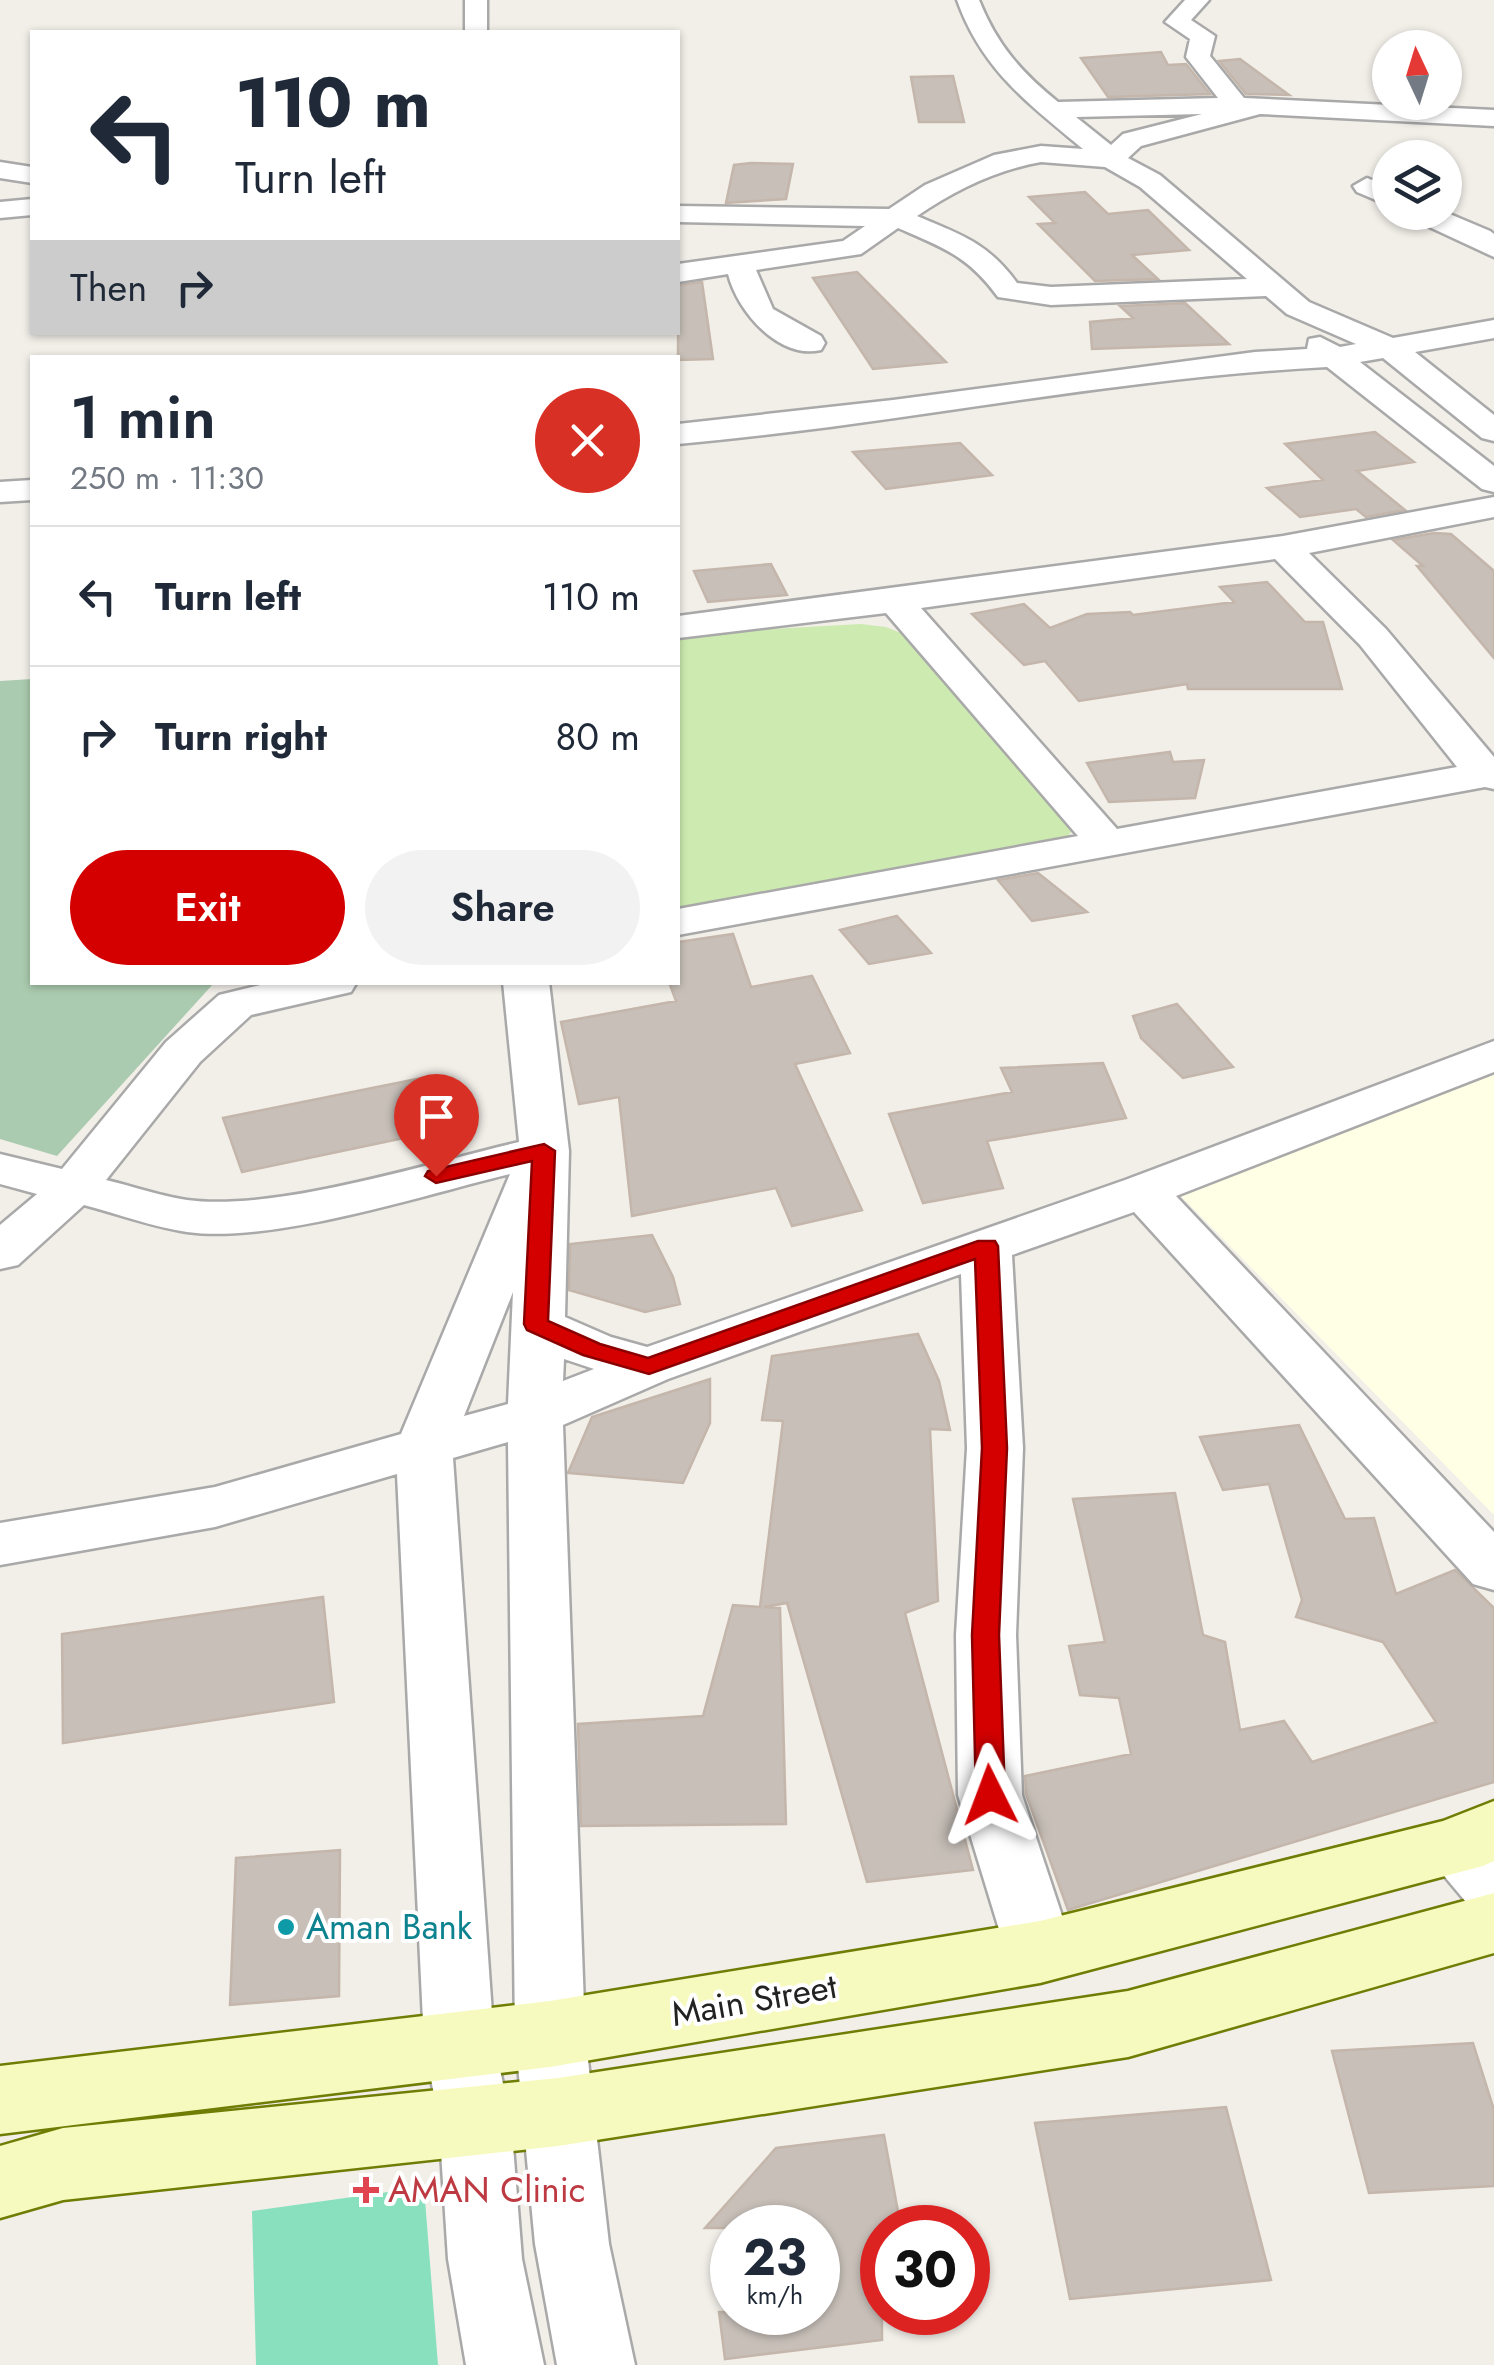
<!DOCTYPE html>
<html lang="en">
<head>
<meta charset="utf-8">
<style>
	:root { --surface:#fff; --page:#f2f2f3; --text:#1f2937; --muted:#747a83; --line:#e0e1e3; --accent:#d40000 }
	body { margin:0; font-family:Jost,sans-serif; background:var(--page); color:var(--text); height:100vh; display:flex; flex-direction:column; font-size:38px; white-space:nowrap }
	* { box-sizing:border-box; margin:0 }
	p { font-size:32px; color:var(--muted) }
	.icon { flex:none; width:55px; height:55px; fill:none; stroke:currentColor; stroke-width:2; stroke-linecap:round; stroke-linejoin:round }
	.map { position:relative; flex:1; overflow:hidden }
	.details { position:absolute; left:30px; top:355px; width:650px; height:630px; display:flex; flex-direction:column; background:var(--surface); border-radius:0px; box-shadow:0 2px 8px #0004 }
	.details>* { flex:none }
	.top-card { position:absolute; left:30px; top:30px; width:650px; height:305px; border-radius:0px; box-shadow:0 2px 8px #0004; background:#fff; color:var(--text); overflow:hidden }
	.needle { width:65px; rotate:356deg }
	.fabs { position:absolute; left:1372px; top:30px; display:grid; gap:20px }
	.fabs a { display:grid; place-items:center; width:90px; height:90px; border-radius:50%; background:var(--surface); box-shadow:0 2px 8px #0004; font-size:50px }
	.speed { position:absolute; left:710px; top:2205px; display:flex; gap:20px; font-size:50px; font-weight:700; text-align:center }
	.speed>* { display:grid; place-content:center; width:130px; height:130px; border-radius:50%; background:var(--surface); box-shadow:0 2px 8px #0004; line-height:1 }
	.speed small { font-size:25px; font-weight:400 }
	.speed .limit { border:15px solid #d22; background:#fff; color:#111 }
	.pin { position:absolute; display:grid; place-items:center; width:85px; height:85px; color:#fff; margin:-102px -42px; border-radius:50% 50% 50% 0; rotate:-45deg; box-shadow:0 0 10px #0007 }
	.pin .icon { rotate:45deg }
	.me { position:absolute; width:110px; margin:-55px; rotate:357deg; stroke-linejoin:round; filter:drop-shadow(0 0 8px #0008) }
	.turn { display:flex; align-items:center; gap:35px; height:210px; padding:0 40px; font-size:45px }
	.turn .icon { width:130px; height:130px; stroke-width:2.5 }
	.turn b { display:block; font-size:70px; line-height:85px }
	.then { display:flex; align-items:center; height:95px; padding:0 40px; background:#0003; gap:20px; font-size:38px }
	.round { display:grid; place-items:center; flex:none; width:105px; height:105px; border-radius:52px; background:var(--page) }
	.overview { display:flex; align-items:center; justify-content:space-between; height:170px; padding:0 40px }
	h1 { font-size:60px; font-weight:600; line-height:75px }
	.primary-button { display:flex; gap:20px; margin-top:auto; padding:20px 40px }
	.primary-button a { flex:1; height:115px; border-radius:60px; background:var(--accent); color:#fff; font-size:40px; font-weight:600; line-height:115px; text-align:center }
	.primary-button a+a { background:var(--page); color:var(--text) }
	ul { padding:0; list-style:none }
	li { display:flex; align-items:center; gap:30px; height:140px; padding:0 40px; border-top:2px solid var(--line) }
	li div { flex:1 }
	li b { display:block; font-size:38px }
	li em { font-style:normal }
	.map>svg:first-child { display:block }
	.education { fill:#ffffe5 }
	.grass { fill:#cdebb0 }
	.cemetery { fill:#aacbaf }
	.pitch { fill:#88e0be }
	.building { fill:#c7bfb8; stroke:#c4b6ab; stroke-width:2.5 }
	.lines { fill:none; stroke-linecap:round; stroke-linejoin:round }
	.street-casing { stroke:#a9a9a9; stroke-width:5 }
	.secondary-casing { stroke:#707d05; stroke-width:5 }
	.street { fill:#fff; fill-rule:evenodd }
	.secondary { fill:#f7fabf; fill-rule:evenodd }
	.route { fill:#d40000; stroke:#8a0000; stroke-width:2.5 }
	.culture-dot { fill:#0f9aa8; stroke:#fff; stroke-width:4 }
	.health-dot { fill:#e0444e; stroke:#fff; stroke-width:4 }
	.labels { text-anchor:middle; dominant-baseline:central; stroke-width:8; stroke-linejoin:round; paint-order:stroke }
	.near-culture-label { font-size:35px; fill:#0d838f; stroke:#fff; text-anchor:start }
	.near-street-label { font-size:35px; fill:#222; stroke:#fff }
	.near-health-label { font-size:35px; fill:#be3a42; stroke:#fff; text-anchor:start }
</style>
</head>
<body>
<div class="map">
<svg width="1494" height="2365" viewBox="0 0 1494 2365">
	<rect width="100%" height="100%" fill="#f2efe9"/>
	<path class="education" d="M1494 1067V1515L1172 1187Z"/>
	<path class="grass" d="M861 624 886 627 916 639 1073 818 1071 832 1063 842 678 912V634Z"/>
	<path class="cemetery" d="M32 679V982L214 983 57 1156 0 1139V681Z"/>
	<path class="pitch" d="M424 2187 438 2365H256L252 2211Z"/>
	<path class="building" d="M1161 52 1168 65 1186 64 1210 94 1108 97 1081 58Z
		M1240 59 1289 95 1246 94 1219 61Z
		M953 76 964 122H919L911 77Z
		M751 163 793 164 786 199 726 203 734 165Z
		M1085 192 1108 214 1148 210 1189 250 1132 255 1158 279 1095 281 1038 224 1055 223 1029 197Z
		M857 272 946 362 873 369 813 278Z
		M702 282 713 359 678 360V285Z
		M1185 303 1229 344 1092 349 1090 322 1133 318 1120 306Z
		M1375 432 1414 462 1357 471 1405 510 1366 517 1356 509 1300 517 1267 488 1323 480 1285 444Z
		M960 443 992 475 886 489 853 452Z
		M1434 533 1451 534 1494 571V658L1417 566H1423L1393 540Z
		M771 564 787 595 708 602 694 571Z
		M1267 582 1305 622H1323L1342 689H1188L1187 684 1079 701 1045 661 1024 665 972 614 1024 604 1050 628 1087 614 1130 612 1133 615 1234 602 1220 587Z
		M1170 752 1173 762 1204 760 1195 798 1109 802 1087 763Z
		M1038 873 1087 912 1032 921 998 880Z
		M897 916 931 953 869 964 840 930Z
		M733 934 751 987 812 976 850 1053 795 1064 862 1210 792 1226 776 1188 632 1216 619 1097 579 1104 561 1022 676 1001 669 982H678V942Z
		M1177 1004 1233 1067 1183 1078 1141 1038 1133 1016Z
		M1103 1063 1126 1118 987 1141 1003 1188 923 1203 889 1114 1012 1092 1001 1068Z
		M432 1076 456 1127 242 1172 223 1118Z
		M652 1235 673 1277 680 1304 645 1312 569 1290 570 1244Z
		M918 1334 939 1381 950 1430 930 1429 938 1601 905 1613 973 1870 867 1882 787 1603 764 1607 780 1608 786 1824 581 1826 578 1724 703 1716 733 1605 760 1607 783 1421 762 1420 772 1356Z
		M710 1379V1423L683 1483 568 1473 592 1417Z
		M1299 1425 1345 1519 1374 1518 1396 1594 1455 1570 1494 1608V1782L1068 1910 1026 1794 1025 1776 1131 1754 1119 1698 1080 1695 1069 1646 1105 1642 1073 1499 1175 1493 1203 1635 1225 1642 1240 1730 1284 1721 1312 1762 1436 1722 1383 1642 1296 1617 1302 1600 1269 1484 1223 1490 1200 1437Z
		M323 1597 334 1702 63 1743 62 1634Z
		M340 1850 339 1996 230 2005 236 1858Z
		M1473 2043 1494 2110V2186L1369 2193 1332 2051Z
		M1226 2107 1271 2280 1070 2299 1035 2123Z
		M884 2135 901 2228H882V2340L725 2359 719 2312H818V2228H705L776 2148Z"/>
	<g class="lines">
		<g class="street-casing">
			<path id="street" d="M465 0H487V32H465Z
				M957 0H979C997 45 1021 72 1058 102L1218 98 1186 57 1190 39 1165 22 1185 0H1209L1191 20 1215 36 1210 56 1244 98 1494 110V126L1260 114 1141 146 1128 158 1160 175 1309 302 1393 338 1494 320V338L1415 352 1494 415V441L1482 438 1383 358 1360 362 1494 466V492L1482 489 1327 367C1110 378 894 425 678 444V424L893 400 1255 352 1307 349 1309 339 1320 337 1340 347 1356 344 1287 314 1266 296 1051 305 998 297C968 256 944 248 898 228L861 254 756 270 773 309 821 336 825 343 821 350C779 360 737 311 728 274L678 282V264L843 241 865 226 678 222V206L889 209 925 185 994 155 1041 146 1083 149C1028 103 982 70 957 0ZM1202 114 1123 134 1111 145 1076 117ZM1041 162 1105 167 1140 187 1247 279 1051 287 1017 283C988 243 962 235 917 216 955 190 996 170 1041 162Z
				M0 162 32 167V183L0 178Z
				M1367 178 1390 187V206L1357 192 1353 186Z
				M32 199V215L0 218V202Z
				M1406 212H1445L1490 231 1494 234V257L1410 218Z
				M32 480V500L0 502V482Z
				M1494 497V517L1309 553 1386 629 1494 757V789L1485 787 678 935V909L1078 836 886 613 678 638V616L1283 536ZM1275 559 1360 645 1457 767 1117 829 921 608Z
				M273 982H357L351 992 251 1015 200 1062 106 1180C132 1186 160 1196 187 1200 275 1212 429 1163 519 1142L503 982H549L569 1151 565 1317 611 1337 647 1347 1125 1180 1494 1041V1072L1176 1196 1494 1532V1590L1473 1584 1134 1212 1012 1255 1023 1448 1016 1635 1022 1795 1074 1952 1064 1972 1040 1980 1016 1972 1006 1952 958 1795 956 1635 967 1448 961 1274 668 1379 563 1425 585 2034 609 2244 635 2365H557L535 2244 515 2034 508 1442 453 1458 494 2042 511 2121 522 2259 544 2365H466L448 2259 439 2121 424 2042 397 1474 215 1527 0 1565V1523L215 1487 401 1434 510 1174C423 1195 273 1244 187 1232 153 1227 118 1214 84 1205L18 1265 0 1269V1225L37 1194 0 1184V1154L62 1169 166 1042 219 995ZM513 1292 508 1404 464 1416ZM564 1359 594 1369 563 1381Z
				M1458 1820 1481 1827 1494 1843V1916L1471 1908 1435 1865 1425 1846 1435 1827Z"/>
		</g>
		<g class="secondary-casing">
			<path id="secondary" d="M1494 1801V1861L1483 1866 1040 1983 550 2067 0 2134V2066L550 2001 1040 1921 1443 1821Z
				M1494 1893V1953L1128 2057 558 2146 63 2200 0 2218V2146L63 2128 558 2078 1128 1991Z"/>
		</g>
		<use href="#street" class="street"/>
		<use href="#secondary" class="secondary"/>
	</g>
	<path class="route" d="M544 1144 555 1151 548 1321 600 1344 648 1358 978 1241H995L998 1246 1007 1448 999 1635 1005 1795 1001 1803 990 1807 980 1803 976 1795 972 1635 982 1448 975 1259 649 1374 583 1355 527 1330 524 1324 532 1161 436 1183 425 1176 428 1171Z"/>
	<circle class="culture-dot" cx="286" cy="1927" r="10"/>
	<path class="health-dot" d="M361 2175h10v10h10v10h-10v10h-10v-10h-10v-10h10z"/>
	<g class="labels">
		<g class="near-culture-label">
			<text x="306" y="1927">Aman Bank</text>
		</g>
		<g class="near-street-label">
			<text transform="translate(754 2000) rotate(-10)">Main Street</text>
		</g>
		<g class="near-health-label">
			<text x="388" y="2190">AMAN Clinic</text>
		</g>
	</g>
</svg>
<div class="fabs">
<a><svg class="needle" viewBox="-14 -14 28 28"><path d="M0-13l5 13h-10z" fill="#e53935"/><path d="M0 13l5-13h-10z" fill="#747a83"/></svg></a>
<a><svg class="icon" aria-label="layers" viewBox="0 0 24 24"><path d="M12 4l9 5-9 5-9-5zM3 14l9 5 9-5"/></svg></a>
</div>
<div class="speed"><div>23<small>km/h</small></div><div class="limit">30</div></div>
<div class="pin" style="left:436px;top:1176px;background:#d93025"><svg class="icon" aria-label="arrive" viewBox="0 0 24 24"><path d="M6 21V4h12l-3 4 3 4H6"/></svg></div>
<svg class="me" style="left:990px;top:1795px" viewBox="-20 -20 40 40"><path d="M0-17L14 15 0 8-14 15z" fill="#d40000" stroke="#fff" stroke-width="4"/></svg>
<div class="top-card">
<div class="turn"><svg class="icon" aria-label="left" viewBox="0 0 24 24"><path d="M17 20v-9H6M10 6l-5 5 5 5"/></svg><div><b>110 m</b>Turn left</div></div>
<div class="then">Then<svg class="icon" aria-label="right" viewBox="0 0 24 24"><path d="M7 20v-9h11M14 6l5 5-5 5"/></svg></div>
</div>
<section class="details">
<div class="overview"><div><h1>1 min</h1><p>250 m · 11:30</p></div><a class="round" style="background:#d93025;color:#fff"><svg class="icon" aria-label="close" viewBox="0 0 24 24"><path d="M6 6l12 12M18 6L6 18"/></svg></a></div>
<ul>
<li><svg class="icon" aria-label="left" viewBox="0 0 24 24"><path d="M17 20v-9H6M10 6l-5 5 5 5"/></svg><div><b>Turn left</b></div><em>110 m</em></li>
<li><svg class="icon" aria-label="right" viewBox="0 0 24 24"><path d="M7 20v-9h11M14 6l5 5-5 5"/></svg><div><b>Turn right</b></div><em>80 m</em></li>
</ul>
<div class="primary-button"><a>Exit</a><a>Share</a></div>
</section>
</div>
</body>
</html>
